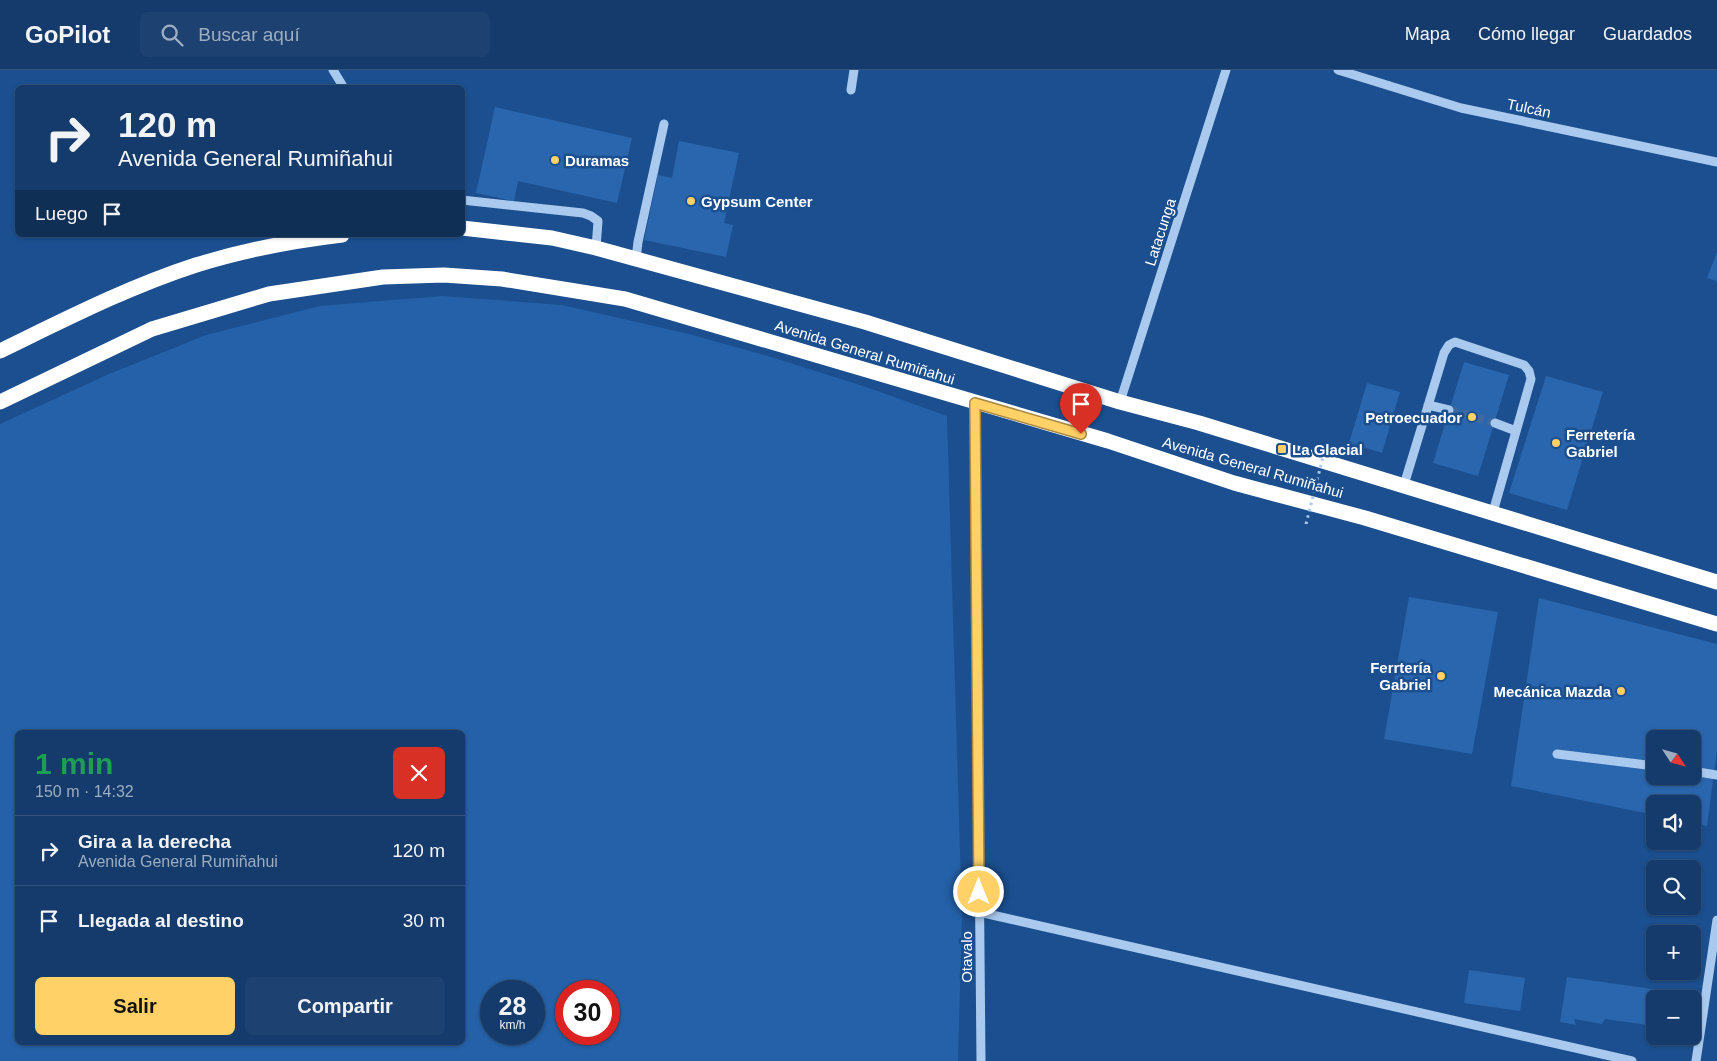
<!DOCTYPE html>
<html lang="es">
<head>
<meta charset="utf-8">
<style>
	:root { --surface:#143b6b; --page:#1d4271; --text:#f1f3f6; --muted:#9dadc1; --line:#33557e; --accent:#ffd166 }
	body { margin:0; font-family:Helvetica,sans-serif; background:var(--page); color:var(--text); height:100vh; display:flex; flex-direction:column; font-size:19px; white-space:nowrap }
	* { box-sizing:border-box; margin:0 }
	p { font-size:16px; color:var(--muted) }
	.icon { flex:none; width:28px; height:28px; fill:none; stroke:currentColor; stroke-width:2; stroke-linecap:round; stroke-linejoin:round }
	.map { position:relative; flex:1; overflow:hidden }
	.side { position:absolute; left:15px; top:660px; width:450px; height:315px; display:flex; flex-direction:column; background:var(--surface); border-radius:8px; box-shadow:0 1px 4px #0004,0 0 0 1px var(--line) }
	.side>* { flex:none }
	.hud { position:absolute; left:15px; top:15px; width:450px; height:152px; border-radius:8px; box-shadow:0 1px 4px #0004,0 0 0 1px var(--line); background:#143b6b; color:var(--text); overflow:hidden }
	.needle { width:32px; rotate:126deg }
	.controls { position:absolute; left:1646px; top:660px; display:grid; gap:10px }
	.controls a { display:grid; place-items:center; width:55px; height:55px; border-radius:8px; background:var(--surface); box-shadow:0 1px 4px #0004,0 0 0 1px var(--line); font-size:25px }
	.speed { position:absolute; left:480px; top:910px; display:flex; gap:10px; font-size:25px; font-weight:700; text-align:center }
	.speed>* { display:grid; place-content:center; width:65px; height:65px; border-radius:50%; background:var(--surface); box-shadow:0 1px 4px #0004,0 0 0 1px var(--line); line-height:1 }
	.speed small { font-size:12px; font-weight:400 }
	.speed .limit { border:8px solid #d22; background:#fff; color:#111 }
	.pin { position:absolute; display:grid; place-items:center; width:42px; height:42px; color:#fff; margin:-51px -21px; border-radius:50% 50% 50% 0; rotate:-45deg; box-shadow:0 0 5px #0007 }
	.pin .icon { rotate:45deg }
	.me { position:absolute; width:55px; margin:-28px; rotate:0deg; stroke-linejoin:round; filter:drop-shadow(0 0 4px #0008) }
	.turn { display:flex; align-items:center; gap:18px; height:105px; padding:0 20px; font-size:22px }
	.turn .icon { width:65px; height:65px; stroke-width:2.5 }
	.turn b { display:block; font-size:35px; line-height:42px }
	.then { display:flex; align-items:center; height:48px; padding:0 20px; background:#0003; gap:10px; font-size:19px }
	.round { display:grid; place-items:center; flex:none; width:52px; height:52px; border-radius:8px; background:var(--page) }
	.head { display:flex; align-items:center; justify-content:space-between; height:85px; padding:0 20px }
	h1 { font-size:30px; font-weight:600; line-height:38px; color:#1e9e55 }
	.cta { display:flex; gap:10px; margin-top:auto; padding:10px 20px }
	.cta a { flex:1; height:58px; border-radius:8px; background:var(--accent); color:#111; font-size:20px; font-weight:600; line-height:58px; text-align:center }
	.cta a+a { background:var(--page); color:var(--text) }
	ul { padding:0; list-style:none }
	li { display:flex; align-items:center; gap:15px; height:70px; padding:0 20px; border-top:1px solid var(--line) }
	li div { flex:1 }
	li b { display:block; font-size:19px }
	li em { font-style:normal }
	header { display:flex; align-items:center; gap:30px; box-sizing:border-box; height:70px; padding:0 25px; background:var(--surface); border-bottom:1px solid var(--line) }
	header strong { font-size:24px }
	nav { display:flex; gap:28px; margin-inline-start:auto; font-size:18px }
	.search { width:350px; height:45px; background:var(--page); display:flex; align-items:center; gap:12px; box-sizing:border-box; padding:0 18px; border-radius:8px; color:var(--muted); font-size:19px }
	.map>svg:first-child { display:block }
	.green { fill:#2461a8; fill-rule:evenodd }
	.building { fill:#2a66ad; fill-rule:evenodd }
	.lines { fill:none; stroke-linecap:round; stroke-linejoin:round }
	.minor-tunnel { stroke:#3d69a0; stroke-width:9; stroke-dasharray:9 4.5; stroke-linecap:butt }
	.minor { stroke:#a9c9ee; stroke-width:9 }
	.highway { stroke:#fff; stroke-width:15 }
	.path-bridge { stroke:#a9c9ee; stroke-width:3; stroke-dasharray:2.5 4; stroke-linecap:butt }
	.route-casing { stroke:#a68842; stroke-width:12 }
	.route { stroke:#ffd166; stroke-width:9 }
	.poi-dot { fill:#ffd166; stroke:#1b4f8f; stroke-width:2 }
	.labels { text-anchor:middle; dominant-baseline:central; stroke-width:5; stroke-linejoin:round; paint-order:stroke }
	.street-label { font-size:15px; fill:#fff; stroke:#1b4f8f }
	.poi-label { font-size:15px; font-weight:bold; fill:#fff; stroke:#1b4f8f; text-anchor:start }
</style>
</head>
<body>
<header>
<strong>GoPilot</strong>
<div class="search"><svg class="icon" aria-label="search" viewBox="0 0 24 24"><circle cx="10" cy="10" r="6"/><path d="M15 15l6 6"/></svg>Buscar aquí</div>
<nav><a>Mapa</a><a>Cómo llegar</a><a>Guardados</a></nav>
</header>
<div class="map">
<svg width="1717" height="991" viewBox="0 0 1717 991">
	<rect width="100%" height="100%" fill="#1b4f8f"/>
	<path class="green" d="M442 226 562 235 689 264 768 286 869 318 947 346 962 848 958 991H0V354L109 304 206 265 320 236ZM462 662V972H18V662ZM491 921H534V964H491ZM609 921V964H566V921Z"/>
	<path class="building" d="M495 37 632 68 617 133 518 111 514 131 476 123Z
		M679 71 739 83 724 153 733 155 726 187 644 170 658 105 672 108Z
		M1717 182V211L1707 208Z
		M1464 292 1509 305 1478 406 1433 393Z
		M1546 306 1603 322 1567 440 1509 423Z
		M1367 313 1400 322 1382 383 1349 373Z
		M1409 527 1498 542 1472 684 1384 669Z
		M1539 528 1717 574V681L1707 756 1692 753V734H1655V745L1511 716ZM1655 669H1692V706H1655Z
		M1469 900 1525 908 1520 941 1464 933Z
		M1567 907 1681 923 1680 929H1655V956L1605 949 1602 954 1574 949 1576 955 1560 952Z"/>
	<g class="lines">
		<path class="minor-tunnel" d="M1449 340 1495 353"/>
		<path class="minor" d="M333 0 344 18
			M1338 0 1461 38 1717 92
			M851 20 854 0
			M462 130 583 143 591 146 598 151 596 178
			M636 189 638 172 664 54
			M1120 332 1226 0
			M975 333 981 991
			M1428 335 1449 340
			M1495 353 1516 361
			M1404 415 1444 283 1449 275 1455 272 1524 295 1529 301 1531 309 1493 442
			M1557 684 1655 696
			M1692 701 1717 705
			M979 842 1632 991
			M1696 991 1717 850"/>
		<path class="highway" d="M462 158 552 168 596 178 865 252 1120 332 1199 353 1717 512
			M0 281C64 250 128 217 196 195 244 180 292 171 342 165
			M0 332 152 259 269 224 383 207 444 205 502 209 625 229 1108 371 1234 413 1365 448 1717 554"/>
		<path class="path-bridge" d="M1306 454 1325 379"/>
	</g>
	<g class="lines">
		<g class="route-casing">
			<path id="route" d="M979 822 975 333 1081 364"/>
		</g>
		<use href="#route" class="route"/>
	</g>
	<g class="poi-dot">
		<circle cx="555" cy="90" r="5"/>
		<circle cx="691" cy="131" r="5"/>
		<circle cx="1472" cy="347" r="5"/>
		<circle cx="1556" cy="373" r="5"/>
		<rect x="1277" y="374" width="10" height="10" rx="2.5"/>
		<circle cx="1441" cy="606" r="5"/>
		<circle cx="1621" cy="621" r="5"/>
	</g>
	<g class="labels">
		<g class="street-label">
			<text transform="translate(1529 38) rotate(12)">Tulcán</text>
			<text transform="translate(1160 162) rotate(-72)">Latacunga</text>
			<text transform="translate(865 282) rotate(17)">Avenida General Rumiñahui</text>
			<text transform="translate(1253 397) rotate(16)">Avenida General Rumiñahui</text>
			<text transform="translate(966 887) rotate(-90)">Otavalo</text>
		</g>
		<g class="poi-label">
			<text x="565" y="90">Duramas</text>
			<text x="701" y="131">Gypsum Center</text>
			<text x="1462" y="347" text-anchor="end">Petroecuador</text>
			<text x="1566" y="364">Ferretería<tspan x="1566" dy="17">Gabriel</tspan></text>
			<text x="1292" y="379">La Glacial</text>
			<text x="1431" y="597" text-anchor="end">Ferrtería<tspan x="1431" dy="17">Gabriel</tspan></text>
			<text x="1611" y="621" text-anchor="end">Mecánica Mazda</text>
		</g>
	</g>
</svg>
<div class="controls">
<a><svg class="needle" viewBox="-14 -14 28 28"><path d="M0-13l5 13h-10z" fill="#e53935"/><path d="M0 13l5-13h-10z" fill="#9dadc1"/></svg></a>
<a><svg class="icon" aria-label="sound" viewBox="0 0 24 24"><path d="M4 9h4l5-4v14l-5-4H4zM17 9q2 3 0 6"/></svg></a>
<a><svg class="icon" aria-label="search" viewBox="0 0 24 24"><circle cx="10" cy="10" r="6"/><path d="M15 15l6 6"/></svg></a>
<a>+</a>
<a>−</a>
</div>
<div class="speed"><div>28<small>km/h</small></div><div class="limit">30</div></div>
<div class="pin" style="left:1081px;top:364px;background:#d93025"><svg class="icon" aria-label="arrive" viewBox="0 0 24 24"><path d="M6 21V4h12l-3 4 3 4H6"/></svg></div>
<svg class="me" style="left:979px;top:822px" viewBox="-20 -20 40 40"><circle r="17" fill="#ffd166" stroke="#fff" stroke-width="3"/><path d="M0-11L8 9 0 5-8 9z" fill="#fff"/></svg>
<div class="hud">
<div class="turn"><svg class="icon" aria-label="right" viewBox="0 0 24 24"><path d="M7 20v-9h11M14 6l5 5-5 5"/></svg><div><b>120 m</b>Avenida General Rumiñahui</div></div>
<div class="then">Luego<svg class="icon" aria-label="arrive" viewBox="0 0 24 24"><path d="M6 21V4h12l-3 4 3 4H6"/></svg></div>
</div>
<section class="side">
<div class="head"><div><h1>1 min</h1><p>150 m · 14:32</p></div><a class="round" style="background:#d93025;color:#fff"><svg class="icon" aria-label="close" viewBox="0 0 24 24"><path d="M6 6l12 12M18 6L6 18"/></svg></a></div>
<ul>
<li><svg class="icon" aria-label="right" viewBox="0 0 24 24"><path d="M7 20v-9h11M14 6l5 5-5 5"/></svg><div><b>Gira a la derecha</b><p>Avenida General Rumiñahui</p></div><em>120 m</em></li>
<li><svg class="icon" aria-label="arrive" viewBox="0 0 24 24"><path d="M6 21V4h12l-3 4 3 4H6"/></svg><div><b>Llegada al destino</b></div><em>30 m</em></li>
</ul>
<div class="cta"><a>Salir</a><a>Compartir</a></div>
</section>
</div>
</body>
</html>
